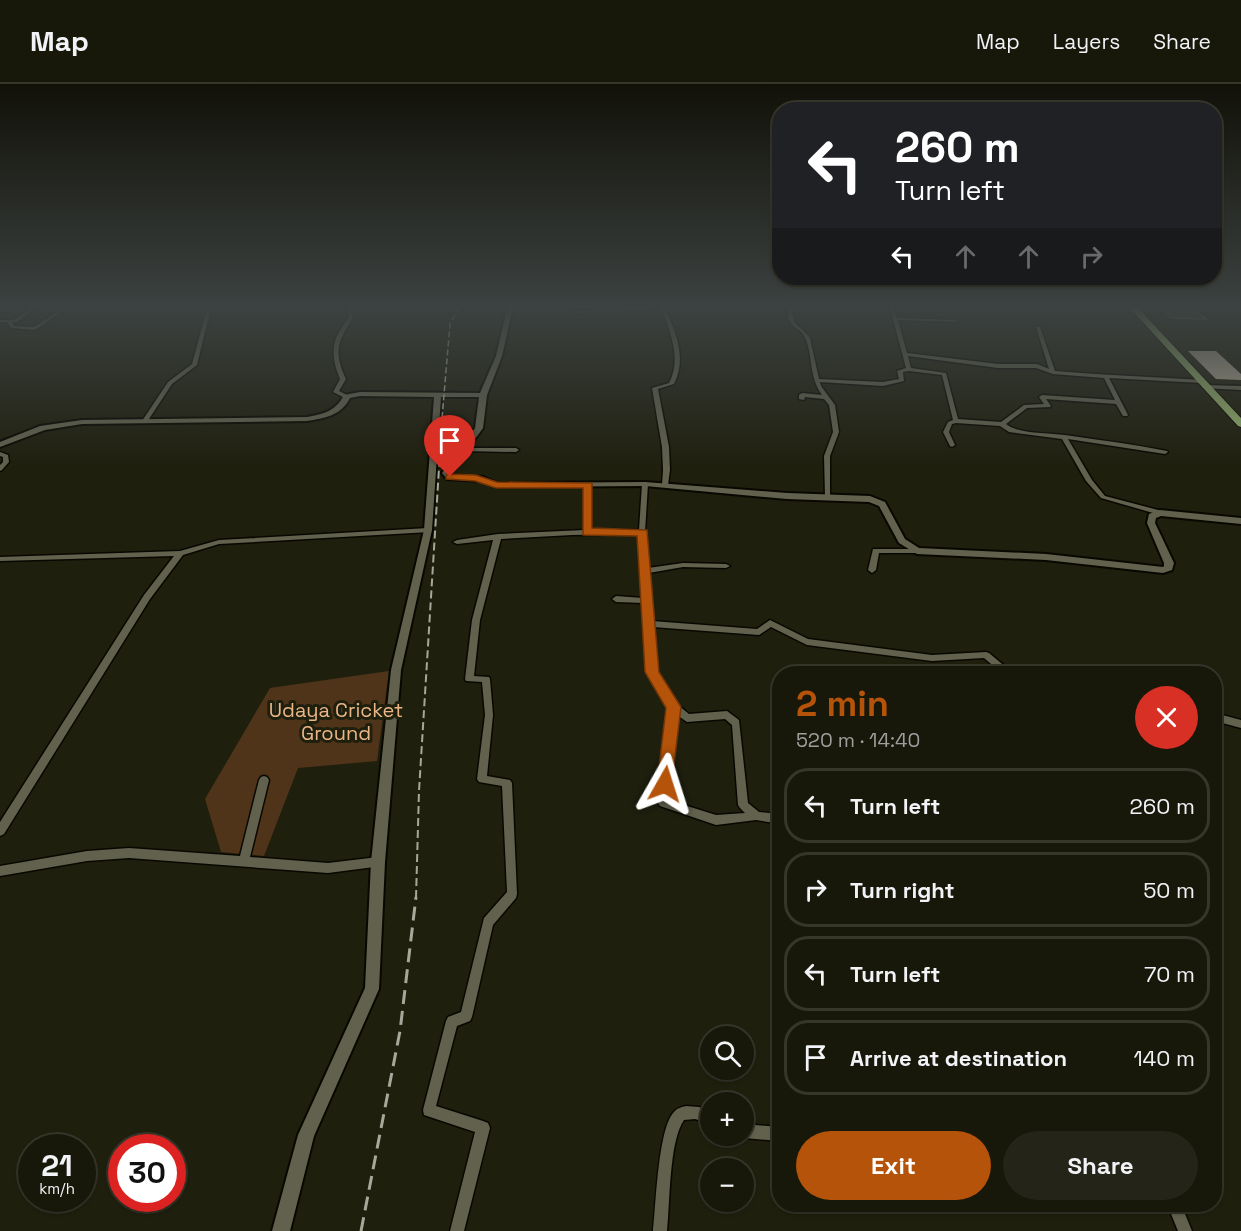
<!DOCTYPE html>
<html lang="en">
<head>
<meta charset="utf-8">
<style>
	:root { --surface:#17170a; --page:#242418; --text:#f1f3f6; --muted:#9e9f9c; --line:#36362b; --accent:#b45309 }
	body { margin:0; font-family:"Space Grotesk",sans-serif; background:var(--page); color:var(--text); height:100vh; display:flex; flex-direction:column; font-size:22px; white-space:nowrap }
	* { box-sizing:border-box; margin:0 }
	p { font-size:20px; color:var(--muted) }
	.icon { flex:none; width:33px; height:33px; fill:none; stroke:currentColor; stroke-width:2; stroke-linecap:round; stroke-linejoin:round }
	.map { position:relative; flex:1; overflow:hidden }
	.side { position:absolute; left:772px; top:582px; width:450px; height:546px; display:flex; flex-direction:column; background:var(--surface); border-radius:24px; box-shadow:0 2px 4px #0004,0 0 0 2px var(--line) }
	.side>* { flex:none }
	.hud { position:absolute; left:772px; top:18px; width:450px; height:183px; border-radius:24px; box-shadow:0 2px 4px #0004,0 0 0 2px var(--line); background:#202124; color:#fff; overflow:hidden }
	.buttons { position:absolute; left:700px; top:942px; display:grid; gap:12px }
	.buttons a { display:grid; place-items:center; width:54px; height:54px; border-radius:50%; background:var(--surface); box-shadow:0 2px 4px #0004,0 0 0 2px var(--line); font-size:30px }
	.speed { position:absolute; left:18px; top:1050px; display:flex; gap:12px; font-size:30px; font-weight:700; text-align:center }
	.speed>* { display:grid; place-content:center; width:78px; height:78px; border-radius:50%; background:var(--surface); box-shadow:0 2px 4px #0004,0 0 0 2px var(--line); line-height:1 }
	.speed small { font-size:15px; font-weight:400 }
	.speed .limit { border:9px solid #d22; background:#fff; color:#111 }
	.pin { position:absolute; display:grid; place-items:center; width:51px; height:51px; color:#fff; margin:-62px -26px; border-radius:50% 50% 50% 0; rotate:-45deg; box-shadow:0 0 6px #0007 }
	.pin .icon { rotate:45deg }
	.me { position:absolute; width:66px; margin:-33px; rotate:6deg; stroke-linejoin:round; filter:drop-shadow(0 0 4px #0008) }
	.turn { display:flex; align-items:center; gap:21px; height:126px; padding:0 24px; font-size:27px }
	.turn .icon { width:78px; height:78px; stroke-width:2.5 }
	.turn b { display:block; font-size:42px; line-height:51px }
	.lanes { display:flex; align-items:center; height:57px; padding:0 24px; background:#0003; justify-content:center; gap:30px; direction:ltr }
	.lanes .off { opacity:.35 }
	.round { display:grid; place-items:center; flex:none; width:63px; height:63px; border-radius:32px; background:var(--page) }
	.head { display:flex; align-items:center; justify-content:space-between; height:102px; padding:0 24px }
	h1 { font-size:36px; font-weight:600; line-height:45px; color:var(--accent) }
	.button { display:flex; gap:12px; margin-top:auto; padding:12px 24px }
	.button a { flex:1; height:69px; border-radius:36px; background:var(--accent); color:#fff; font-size:24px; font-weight:600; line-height:69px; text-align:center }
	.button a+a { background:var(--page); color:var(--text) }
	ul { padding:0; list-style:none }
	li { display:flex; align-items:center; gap:18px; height:75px; margin:0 12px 9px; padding:0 12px; border:3px solid var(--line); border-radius:24px }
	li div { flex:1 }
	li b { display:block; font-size:22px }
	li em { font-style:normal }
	header { display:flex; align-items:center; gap:36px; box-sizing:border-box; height:84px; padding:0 30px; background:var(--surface); border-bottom:2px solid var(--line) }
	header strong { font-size:28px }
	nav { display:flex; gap:33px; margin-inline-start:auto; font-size:21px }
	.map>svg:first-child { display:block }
	.green { fill:#50341a }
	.water { fill:#224228; stroke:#586e59; stroke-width:1.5 }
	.building { fill:#b4aa98 }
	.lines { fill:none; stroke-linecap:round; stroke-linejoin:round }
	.minor-casing { stroke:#090800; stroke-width:3 }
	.tertiary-casing { stroke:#090800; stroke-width:4 }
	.trunk-casing { stroke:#090800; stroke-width:2 }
	.minor { fill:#61614e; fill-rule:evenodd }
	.tertiary { fill:#61614e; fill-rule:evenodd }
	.trunk { fill:#92ac6a; fill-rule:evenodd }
	.rail-far2 { stroke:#a7a79b; stroke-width:1.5; stroke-dasharray:6 3; stroke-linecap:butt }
	.rail-far1 { stroke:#a7a79b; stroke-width:2; stroke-dasharray:8 4; stroke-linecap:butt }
	.rail { stroke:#a7a79b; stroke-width:3; stroke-dasharray:14 7; stroke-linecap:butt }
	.route { fill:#b45309; stroke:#753606; stroke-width:1.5 }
	.labels { text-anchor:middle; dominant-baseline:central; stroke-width:6; stroke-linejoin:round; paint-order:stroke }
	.park-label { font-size:20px; fill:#ebb686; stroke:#1f1f0e }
</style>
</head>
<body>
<header>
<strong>Map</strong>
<nav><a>Map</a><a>Layers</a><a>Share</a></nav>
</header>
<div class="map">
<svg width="1241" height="1147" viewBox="0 0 1241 1147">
	<rect width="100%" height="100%" fill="#1f1f0e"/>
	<path class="green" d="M389 587 377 677 298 684 264 772 221 768 205 715 270 604Z"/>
	<path class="water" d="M1162 224H1193L1206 235 1171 234Z"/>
	<path class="building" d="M1188 267H1216L1241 290V296L1216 295Z"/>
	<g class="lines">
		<g class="minor-casing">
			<path id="minor" d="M31 224H36L17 238H12L14 242 34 243 57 228 43 225V224H51L63 227 35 246 11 244 7 238H0V236H14Z
				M207 224H211L197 281 172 300 147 338H143L142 337 168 298 192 280Z
				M347 224H351L353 233C350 239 346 244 343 251 335 265 339 281 346 295L339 307 349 312 350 313 347 315 333 308 340 295C334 281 330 265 338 250 341 244 345 239 349 233Z
				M635 224H658L656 225 577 229 575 228 577 227Z
				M661 224H665C676 248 687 275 674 300L658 305 669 363 670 386 668 401 665 403 662 401 663 386 662 363 652 304 669 299C682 275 670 247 661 224Z
				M788 224H792C792 244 800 240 810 254L819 295 883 298 899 295 897 287 906 284 890 224H894L897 234 956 236 958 237 956 238 898 236 907 269 998 280H1037L1049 285 1036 243 1038 242 1040 243 1055 287 1095 290 1203 296V298L1201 299 1109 294 1128 331 1127 332H1123L1116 320 1046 315 1051 322 1050 323 1027 324 1006 340C1018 350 1048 349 1065 351 1099 356 1133 360 1167 367L1168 368 1165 370 1068 355 1092 396 1105 412 1162 427 1163 429 1160 431 1101 414 1086 397 1062 355 1009 348 1000 342 956 339 952 340 949 348 955 361 952 363 950 362 943 348 948 338 953 336 942 291 909 287 903 288 904 297 883 302 820 298 821 302 835 321 839 348 830 372V412L827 414 825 413 824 372 833 348 829 321 824 315 805 313 804 316 799 315V311L802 309 822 311C809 293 813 275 806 256 800 240 787 248 788 224ZM908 272 998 284H1036L1053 290 1104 294 1115 316 1042 311 1039 313 1044 320 1024 321 1001 338 958 335 946 289 911 284Z
				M1205 301 1241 302V306L1203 304 1202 303Z
				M464 364H516L519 366 516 368 462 367V365Z
				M0 368 8 371 9 378 2 386 0 387V381L3 378V373L0 372Z
				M645 398 648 400 645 448 648 484 683 479 726 480 730 482 726 484 683 483 649 489 652 537 757 545 770 536 808 555 932 571 986 568 989 569 1014 590H1003L984 574 932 577 807 561 771 543 759 551 653 543 656 588 673 617 689 630 727 627 739 636 748 719 759 728 780 730V740L756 736 716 741 663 723 660 722 658 719 669 624 648 588 643 519 616 518 612 515 616 512 643 514 639 450 572 451 501 455 480 536 474 592 489 593 490 595 493 631 487 692 510 696 512 699 517 810 516 814 493 841 472 933 470 937 457 942 436 1022 483 1037 488 1039 490 1044 464 1147H450L475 1048 424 1031 423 1026 446 937 448 933 461 928 483 838 484 834 507 808 502 702 479 698 477 695 485 631 482 598 466 597 465 595 472 536 493 456 457 460 453 458 457 456 498 450 584 446 585 401 588 399 591 401V446H639L642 400ZM677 631 687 638 725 635 732 641 738 721 740 724 745 729 716 731 668 716Z
				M428 444 431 446 430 448 219 460 183 471 150 515 4 750 0 752V738L144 511 174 472 0 477V473L180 467 219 456Z
				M873 465H917L921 467 917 469H879L876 486 872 489 868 486Z
				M1215 629 1241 636V644L1215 637Z
				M264 692 267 693 269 696 250 773 328 779 378 773 382 774 383 778 382 782 328 789 129 774 87 777 0 792V782L87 767 129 764 240 772 259 696 261 693Z
				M686 1022 699 1023 711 1027V1040L695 1035 684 1036C669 1057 670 1120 667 1147H653C656 1122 658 1044 674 1028 677 1024 682 1023 686 1022Z
				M744 1040 780 1043V1057L744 1054 739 1052H744Z
				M1167 1120H1181L1192 1147H1178Z"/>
		</g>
		<g class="tertiary-casing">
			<path id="tertiary" d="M507 224H513L502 272 487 311 483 344 450 389 452 391 483 393 497 399 645 398 787 409 870 412 885 418 905 455 919 464 1046 470 1163 483 1164 482V479L1147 439 1149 430 1160 426 1241 434V440L1161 432 1156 434 1155 439 1174 479 1172 486 1163 489 1046 476 917 470 899 459 879 422 869 418 787 415 645 402 496 403 481 397 447 395 442 389 475 344 479 313H441L432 446 401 586 385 778 379 905 314 1052 290 1147H272L298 1051 365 904 371 778 391 586 424 446 434 313 360 312 350 314C341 332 324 334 307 337L82 340 45 346 0 363V358L40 342 82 336 307 333C324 330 336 327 344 311L360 308 480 309 496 272Z"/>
		</g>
		<g class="trunk-casing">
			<path id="trunk" d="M1130 224H1138L1241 334V343L1238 342Z"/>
		</g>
		<use href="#minor" class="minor"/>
		<use href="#tertiary" class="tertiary"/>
		<use href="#trunk" class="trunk"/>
		<path class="rail-far2" d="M439 370 450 240 458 224"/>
		<path class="rail-far1" d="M416 814 419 707 440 368"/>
		<path class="rail" d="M361 1147 400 947 416 813"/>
	</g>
	<linearGradient id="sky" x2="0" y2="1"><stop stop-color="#111108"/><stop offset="0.58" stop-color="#3c4241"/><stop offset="1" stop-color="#3c4241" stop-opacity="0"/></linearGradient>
	<rect width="1241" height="384" fill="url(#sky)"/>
	<path class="route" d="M450 390 476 391 497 398 592 399V444L647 446 659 588 681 623 671 705H660L657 700 666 624 645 588 637 452 583 451V404H496L475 397 446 395V391Z"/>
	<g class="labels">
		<g class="park-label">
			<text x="336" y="626">Udaya Cricket<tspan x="336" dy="23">Ground</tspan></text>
		</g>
	</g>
</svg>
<div class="buttons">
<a><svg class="icon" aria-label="search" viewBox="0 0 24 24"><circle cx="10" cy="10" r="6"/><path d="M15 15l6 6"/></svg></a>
<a>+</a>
<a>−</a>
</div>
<div class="speed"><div>21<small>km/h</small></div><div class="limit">30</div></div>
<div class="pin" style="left:450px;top:393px;background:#d93025"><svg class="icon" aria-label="arrive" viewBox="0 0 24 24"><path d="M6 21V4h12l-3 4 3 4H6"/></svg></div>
<svg class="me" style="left:665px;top:700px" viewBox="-20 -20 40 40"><path d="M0-17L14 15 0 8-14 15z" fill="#b45309" stroke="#fff" stroke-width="4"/></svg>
<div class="hud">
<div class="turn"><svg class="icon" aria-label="left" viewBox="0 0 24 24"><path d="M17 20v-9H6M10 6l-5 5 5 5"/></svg><div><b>260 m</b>Turn left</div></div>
<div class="lanes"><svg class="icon" aria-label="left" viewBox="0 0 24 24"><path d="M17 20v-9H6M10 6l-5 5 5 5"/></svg><svg class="icon off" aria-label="ahead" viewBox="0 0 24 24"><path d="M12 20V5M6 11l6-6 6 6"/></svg><svg class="icon off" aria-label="ahead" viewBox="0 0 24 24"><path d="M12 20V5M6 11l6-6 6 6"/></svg><svg class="icon off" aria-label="right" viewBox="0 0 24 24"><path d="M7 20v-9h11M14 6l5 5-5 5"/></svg></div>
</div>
<section class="side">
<div class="head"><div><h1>2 min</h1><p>520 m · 14:40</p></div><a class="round" style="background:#d93025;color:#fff"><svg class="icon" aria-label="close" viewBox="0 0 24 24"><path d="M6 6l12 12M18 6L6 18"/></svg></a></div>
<ul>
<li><svg class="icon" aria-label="left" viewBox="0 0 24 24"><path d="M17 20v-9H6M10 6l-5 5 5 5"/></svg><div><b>Turn left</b></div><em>260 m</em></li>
<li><svg class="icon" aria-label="right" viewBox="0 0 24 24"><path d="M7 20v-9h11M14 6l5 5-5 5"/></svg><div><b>Turn right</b></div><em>50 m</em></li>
<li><svg class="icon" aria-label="left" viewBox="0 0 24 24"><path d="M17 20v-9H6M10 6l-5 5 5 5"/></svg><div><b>Turn left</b></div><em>70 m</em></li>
<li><svg class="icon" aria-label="arrive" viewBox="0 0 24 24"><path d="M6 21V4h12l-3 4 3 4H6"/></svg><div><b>Arrive at destination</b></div><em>140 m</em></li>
</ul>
<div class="button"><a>Exit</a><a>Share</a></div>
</section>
</div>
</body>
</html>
